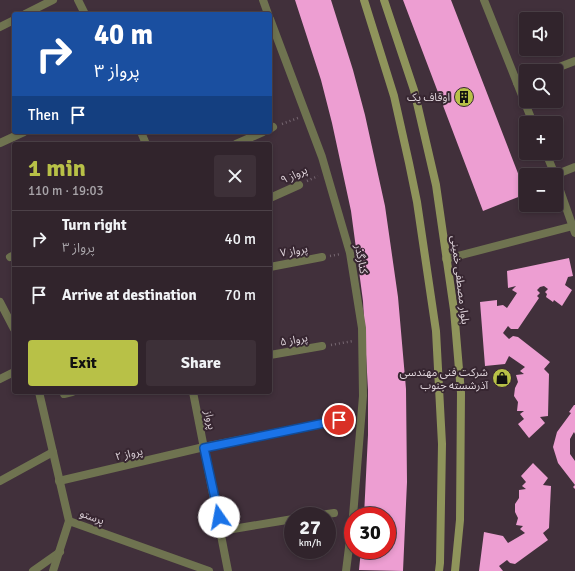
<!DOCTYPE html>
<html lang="en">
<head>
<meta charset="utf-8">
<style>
	:root { --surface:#31242c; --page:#3d3038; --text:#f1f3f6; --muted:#a8a4a9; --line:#4c4148; --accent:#b8c147 }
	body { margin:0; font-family:Signika,"Noto Sans Arabic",sans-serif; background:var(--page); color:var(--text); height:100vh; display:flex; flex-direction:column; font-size:15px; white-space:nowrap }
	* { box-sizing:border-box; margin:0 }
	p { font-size:13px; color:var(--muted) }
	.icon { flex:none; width:22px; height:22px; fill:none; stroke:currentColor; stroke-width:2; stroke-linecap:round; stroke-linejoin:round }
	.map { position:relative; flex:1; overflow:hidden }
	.drawer { position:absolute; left:12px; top:142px; width:260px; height:252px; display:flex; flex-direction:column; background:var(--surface); border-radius:4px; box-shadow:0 2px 6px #0003,0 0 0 1px var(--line) }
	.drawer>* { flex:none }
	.hud { position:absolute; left:12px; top:12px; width:260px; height:122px; border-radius:4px; box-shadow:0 2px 6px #0003,0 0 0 1px var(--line); background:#1a4fa0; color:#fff; overflow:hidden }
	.controls { position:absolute; left:519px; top:12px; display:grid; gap:8px }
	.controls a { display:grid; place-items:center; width:44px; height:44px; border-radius:4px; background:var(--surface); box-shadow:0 2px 6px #0003,0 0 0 1px var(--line); font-size:20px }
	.speed { position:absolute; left:284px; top:507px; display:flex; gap:8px; font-size:20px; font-weight:700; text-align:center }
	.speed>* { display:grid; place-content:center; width:52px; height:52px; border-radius:50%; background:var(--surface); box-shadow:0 2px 6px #0003,0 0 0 1px var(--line); line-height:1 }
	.speed small { font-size:10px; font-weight:400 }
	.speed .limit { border:6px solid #d22; background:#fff; color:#111 }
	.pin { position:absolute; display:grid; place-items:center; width:34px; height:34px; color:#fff; margin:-17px; border:2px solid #fff; border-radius:50%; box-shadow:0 1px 4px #0007 }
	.me { position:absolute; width:44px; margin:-22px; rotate:348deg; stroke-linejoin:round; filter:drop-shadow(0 0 3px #0008) }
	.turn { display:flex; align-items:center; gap:14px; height:84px; padding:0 16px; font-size:18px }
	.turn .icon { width:52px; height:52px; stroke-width:2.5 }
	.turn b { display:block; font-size:28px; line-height:34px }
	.then { display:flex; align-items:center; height:38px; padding:0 16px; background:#0003; gap:8px; font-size:15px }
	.round { display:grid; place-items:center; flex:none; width:42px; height:42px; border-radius:4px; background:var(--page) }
	.overview { display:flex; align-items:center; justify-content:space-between; height:68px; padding:0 16px }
	h1 { font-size:24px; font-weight:700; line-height:30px; color:var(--accent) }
	.action { display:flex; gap:8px; margin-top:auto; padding:8px 16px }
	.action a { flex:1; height:46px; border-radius:4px; background:var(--accent); color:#111; font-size:16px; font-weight:700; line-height:46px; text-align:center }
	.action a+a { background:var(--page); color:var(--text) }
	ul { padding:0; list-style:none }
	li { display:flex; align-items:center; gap:12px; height:56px; padding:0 16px; border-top:1px solid var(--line) }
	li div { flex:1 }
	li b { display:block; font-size:15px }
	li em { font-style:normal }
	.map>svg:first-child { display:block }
	.building { fill:#ed9ed2 }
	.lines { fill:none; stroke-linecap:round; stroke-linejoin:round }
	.path { stroke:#766771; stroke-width:2.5; stroke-dasharray:1 3; stroke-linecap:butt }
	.minor { stroke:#6f7350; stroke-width:8 }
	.tertiary { stroke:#6f7350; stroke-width:8 }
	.secondary { stroke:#8f945b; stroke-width:8 }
	.route-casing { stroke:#114b97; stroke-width:10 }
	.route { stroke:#1a73e8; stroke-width:7 }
	.labels { text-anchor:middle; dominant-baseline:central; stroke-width:4; stroke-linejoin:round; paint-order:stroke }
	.poi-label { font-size:11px; fill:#ddd2d9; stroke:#372631; text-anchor:end }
	.street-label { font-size:11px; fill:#ddd2d9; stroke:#372631 }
</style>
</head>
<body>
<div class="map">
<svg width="575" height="571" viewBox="0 0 575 571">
	<rect width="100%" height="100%" fill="#41303b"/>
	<path class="building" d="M295 0H331L353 70 365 115 385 206 398 297 406 389 407 482 403 571 359 570 361 550H387V516H364L368 435V390L363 301 351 211 332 123 321 80Z
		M403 0H451L526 194 483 211Z
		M569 258 573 276 568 277 565 285 572 290 562 306 554 300 553 302 546 297 547 294 545 292 548 289 544 286 540 287 537 290 540 293 537 296 539 298 518 329H511L508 326 503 333 509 339 513 336 518 337 550 362 544 369 549 374 548 416 540 417 545 423 529 438 518 424 524 419 520 414 524 411H517L518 402 514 396 515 388 518 382 516 375 524 374 520 371 525 367 509 356 505 364 485 366 480 302 497 300V306L503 305 507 308 517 293 512 290 516 286 508 288 507 271Z
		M574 405H575V434L574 432 570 439V454L575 461V489L573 487 575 485 558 463 553 447 557 432 571 413 569 412Z
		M533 463 548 478 543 485 551 486 549 528 543 533 548 540 515 564 510 563 507 560 499 566 503 571H479L484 532 503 536 508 543 525 533 520 529 523 526 516 525 518 518 515 512V504L519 498V490L526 489 522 486 526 482 521 476Z"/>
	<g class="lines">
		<path class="path" d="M282 124 298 118
			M307 181 318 176
			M330 256 341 254
			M331 345 353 341"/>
		<path class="minor" d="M78 0 85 14
			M263 0 268 14
			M25 14 53 0
			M270 19 322 157 350 253 362 328 363 396 353 516
			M0 27 14 20
			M549 71 575 61
			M517 83 526 80
			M270 129 273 127
			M141 132 146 144
			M0 143 24 132
			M236 144 263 132
			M555 175 575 167
			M270 198 299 185
			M10 257 14 255
			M446 259 573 226
			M270 267 322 257
			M270 355 322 346
			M0 379 14 372
			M193 392 228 571
			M64 394 72 392
			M0 481 53 452
			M59 481 204 447 339 420
			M314 516 334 513
			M221 531 293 519
			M33 571 60 552
			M346 571 353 516"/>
		<path class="tertiary" d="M484 0 533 123
			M546 153 555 175
			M556 179 575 233
			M0 302 14 329
			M39 392 69 521 209 571
			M53 571 69 521"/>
		<path class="secondary" d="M364 0 394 96 409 163 417 202 436 331 442 444 440 563 439 571
			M384 0 414 90 436 185 454 310 461 393 460 520 455 571"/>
	</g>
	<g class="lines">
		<g class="route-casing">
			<path id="route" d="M219 517 204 448 339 420"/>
		</g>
		<use href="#route" class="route"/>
	</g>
	<defs>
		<g id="building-disc" transform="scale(1)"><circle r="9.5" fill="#b8c147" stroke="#372631"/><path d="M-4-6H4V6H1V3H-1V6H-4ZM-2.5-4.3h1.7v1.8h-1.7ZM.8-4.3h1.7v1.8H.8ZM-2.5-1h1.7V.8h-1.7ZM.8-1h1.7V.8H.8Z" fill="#111"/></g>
		<g id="shop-disc" transform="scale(1)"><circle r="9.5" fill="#b8c147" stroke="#372631"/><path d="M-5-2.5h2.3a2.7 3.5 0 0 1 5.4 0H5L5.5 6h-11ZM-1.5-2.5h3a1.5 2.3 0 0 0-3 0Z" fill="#111"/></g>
	</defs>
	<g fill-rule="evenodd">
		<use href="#building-disc" x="464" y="97"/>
		<use href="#shop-disc" x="502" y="378"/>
	</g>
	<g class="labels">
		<g class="poi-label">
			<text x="450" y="97">اوقاف یک</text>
			<text x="488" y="372">شرکت فنی مهندسی<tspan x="488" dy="13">آذرشسته جنوب</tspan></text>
		</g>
		<g class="street-label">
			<text transform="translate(294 175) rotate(-25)">پرواز ۹</text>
			<text transform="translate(294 251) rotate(-10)">پرواز ۷</text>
			<text transform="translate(361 259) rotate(79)">کنارگذر</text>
			<text transform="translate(460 280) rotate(83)">بلوار مصطفی خمینی</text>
			<text transform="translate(294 340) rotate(-10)">پرواز ۵</text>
			<text transform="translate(210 420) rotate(78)">پرواز</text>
			<text transform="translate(129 454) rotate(-13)">پرواز ۲</text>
			<text transform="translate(92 517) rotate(20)">پرستو</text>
		</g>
	</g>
</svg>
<div class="controls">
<a><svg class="icon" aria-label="sound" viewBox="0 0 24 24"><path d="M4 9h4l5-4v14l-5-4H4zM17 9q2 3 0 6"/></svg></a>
<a><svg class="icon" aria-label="search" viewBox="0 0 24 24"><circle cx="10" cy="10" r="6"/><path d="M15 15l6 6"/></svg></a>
<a>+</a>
<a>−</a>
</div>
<div class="speed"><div>27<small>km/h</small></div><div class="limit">30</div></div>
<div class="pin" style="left:339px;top:420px;background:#d93025"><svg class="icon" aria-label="arrive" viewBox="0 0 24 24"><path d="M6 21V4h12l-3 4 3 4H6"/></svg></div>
<svg class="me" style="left:219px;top:517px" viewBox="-20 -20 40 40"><circle r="19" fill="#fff"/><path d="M0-13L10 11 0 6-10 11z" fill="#1a73e8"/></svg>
<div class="hud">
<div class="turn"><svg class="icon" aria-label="right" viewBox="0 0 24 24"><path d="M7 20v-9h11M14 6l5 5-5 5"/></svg><div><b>40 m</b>پرواز ۳</div></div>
<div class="then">Then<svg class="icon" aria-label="arrive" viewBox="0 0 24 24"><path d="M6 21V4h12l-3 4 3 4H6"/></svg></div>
</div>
<section class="drawer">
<div class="overview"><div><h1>1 min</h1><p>110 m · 19:03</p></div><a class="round"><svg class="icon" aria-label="close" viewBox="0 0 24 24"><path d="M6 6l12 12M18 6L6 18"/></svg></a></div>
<ul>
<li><svg class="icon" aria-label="right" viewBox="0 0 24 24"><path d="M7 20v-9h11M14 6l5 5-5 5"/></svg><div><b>Turn right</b><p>پرواز ۳</p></div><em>40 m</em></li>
<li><svg class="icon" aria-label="arrive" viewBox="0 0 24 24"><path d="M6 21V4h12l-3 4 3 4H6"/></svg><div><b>Arrive at destination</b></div><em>70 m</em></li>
</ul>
<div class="action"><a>Exit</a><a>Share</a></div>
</section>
</div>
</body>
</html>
